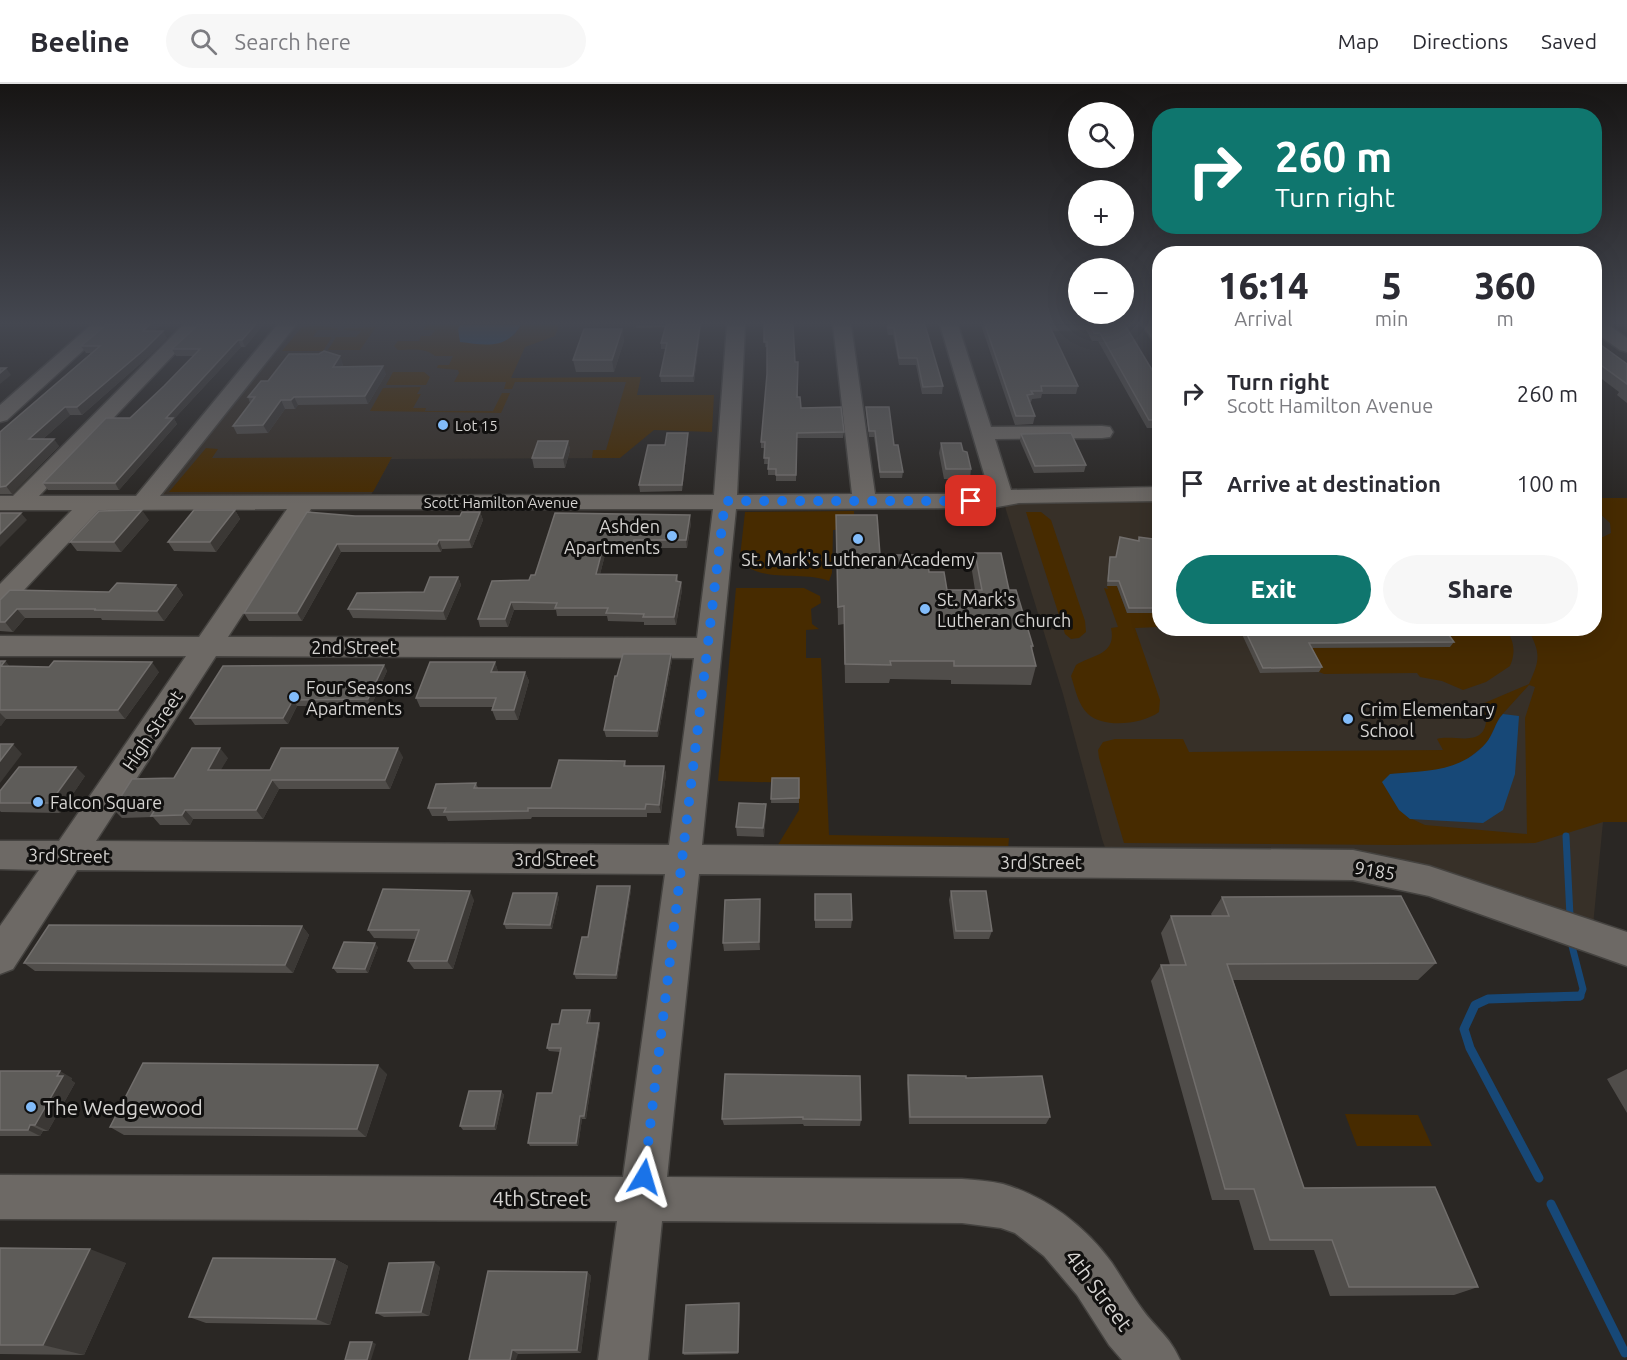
<!DOCTYPE html>
<html lang="en">
<head>
<meta charset="utf-8">
<style>
	:root { --surface:#fff; --page:#f7f7f7; --text:#2b2b33; --muted:#7c7c81; --line:#e1e1e2; --accent:#0f766e }
	body { margin:0; font-family:Ubuntu,sans-serif; background:var(--page); color:var(--text); height:100vh; display:flex; flex-direction:column; font-size:22px; white-space:nowrap }
	* { box-sizing:border-box; margin:0 }
	p { font-size:20px; color:var(--muted) }
	.icon { flex:none; width:33px; height:33px; fill:none; stroke:currentColor; stroke-width:2; stroke-linecap:round; stroke-linejoin:round }
	.map { position:relative; flex:1; overflow:hidden }
	.panel { position:absolute; left:1152px; top:162px; width:450px; height:390px; display:flex; flex-direction:column; background:var(--surface); border-radius:24px; box-shadow:0 6px 24px #0002 }
	.panel>* { flex:none }
	.top-card { position:absolute; left:1152px; top:24px; width:450px; height:126px; border-radius:24px; box-shadow:0 6px 24px #0002; background:#0f766e; color:#fff; overflow:hidden }
	.tools { position:absolute; left:1068px; top:18px; display:grid; gap:12px }
	.tools a { display:grid; place-items:center; width:66px; height:66px; border-radius:50%; background:var(--surface); box-shadow:0 6px 24px #0002; font-size:30px }
	.pin { position:absolute; display:grid; place-items:center; width:51px; height:51px; color:#fff; margin:-26px; border-radius:12px; box-shadow:0 3px 9px #0006 }
	.me { position:absolute; width:66px; margin:-33px; rotate:7deg; stroke-linejoin:round; filter:drop-shadow(0 0 4px #0008) }
	.turn { display:flex; align-items:center; gap:21px; height:126px; padding:0 24px; font-size:27px }
	.turn .icon { width:78px; height:78px; stroke-width:2.5 }
	.turn b { display:block; font-size:42px; line-height:51px }
	.eta { display:flex; justify-content:space-evenly; align-items:center; height:102px; text-align:center }
	.eta b { font-size:36px; font-weight:800; line-height:42px }
	.cta { display:flex; gap:12px; margin-top:auto; padding:12px 24px }
	.cta a { flex:1; height:69px; border-radius:36px; background:var(--accent); color:#fff; font-size:24px; font-weight:800; line-height:69px; text-align:center }
	.cta a+a { background:var(--page); color:var(--text) }
	ul { padding:0; list-style:none }
	li { display:flex; align-items:center; gap:18px; height:90px; padding:0 24px }
	li div { flex:1 }
	li b { display:block; font-size:22px }
	li em { font-style:normal }
	header { display:flex; align-items:center; gap:36px; box-sizing:border-box; height:84px; padding:0 30px; background:var(--surface); border-bottom:2px solid var(--line) }
	header strong { font-size:28px }
	nav { display:flex; gap:33px; margin-inline-start:auto; font-size:21px }
	.search { width:420px; height:54px; background:var(--page); display:flex; align-items:center; gap:15px; box-sizing:border-box; padding:0 21px; border-radius:33px; color:var(--muted); font-size:22px }
	.map>svg:first-child { display:block }
	.built { fill:#373028 }
	.green { fill:#472b00; fill-rule:evenodd }
	.water { fill:#174877 }
	.lines { fill:none; stroke-linecap:round; stroke-linejoin:round }
	.stream-far1 { stroke:#174877; stroke-width:7 }
	.stream { stroke:#174877; stroke-width:9 }
	.minor-casing { stroke:#454340; stroke-width:3 }
	.minor { fill:#6d6965; fill-rule:evenodd }
	.wall { fill:#504d4a }
	.shaded-wall { fill:#3b3835 }
	.building { fill:#5e5c59; stroke:#716e6c; stroke-width:1.5 }
	.route { stroke:#1a73e8; stroke-width:10; stroke-dasharray:0 18 }
	.poi-dot { fill:#82bcfa; stroke:#11100f; stroke-width:2 }
	.labels { text-anchor:middle; dominant-baseline:central; stroke-width:6; stroke-linejoin:round; paint-order:stroke }
	.far-poi-label { font-size:15px; fill:#d6d4d2; stroke:#11100f; text-anchor:start }
	.far-street-label { font-size:15px; fill:#d6d4d2; stroke:#11100f }
	.poi-label { font-size:18px; fill:#d6d4d2; stroke:#11100f; text-anchor:start }
	.street-label { font-size:18px; fill:#d6d4d2; stroke:#11100f }
	.near-poi-label { font-size:21px; fill:#d6d4d2; stroke:#11100f; text-anchor:start }
	.near-street-label { font-size:21px; fill:#d6d4d2; stroke:#11100f }
</style>
</head>
<body>
<header>
<strong>Beeline</strong>
<div class="search"><svg class="icon" aria-label="search" viewBox="0 0 24 24"><circle cx="10" cy="10" r="6"/><path d="M15 15l6 6"/></svg>Search here</div>
<nav><a>Map</a><a>Directions</a><a>Saved</a></nav>
</header>
<div class="map">
<svg width="1627" height="1276" viewBox="0 0 1627 1276">
	<rect width="100%" height="100%" fill="#2a2724"/>
	<path class="built" d="M287 241H453L443 263 512 294 641 293 620 374 391 375 367 418 142 419Z
		M1159 410 1160 544H1594L1595 414H1627V738H1603L1592 852 1429 797 1110 778 1102 755 1063 610 1002 413Z"/>
	<path class="green" d="M426 241H460L458 245 514 252 521 241H559L555 252 525 263 511 294 641 293 637 311H714L712 348 654 346 620 374H592L593 366H606L626 298H515L512 305H504L506 298H454L459 289 458 286 437 284 438 281H449L453 272H435C425 263 410 266 398 266L394 262 398 257H419L421 252H431L435 246H423Z
		M319 242 338 244 337 246H318L313 253H332L323 267H282L302 243Z
		M376 243 360 266H328L336 253H356L361 247 343 246 345 244Z
		M393 288H424L430 293 426 301H386Z
		M421 303 417 310H421L413 324H426L425 327H493L502 309H510L501 329 370 327 383 304Z
		M206 364 218 365 212 374 392 373 373 408H169Z
		M1595 414H1627V738H1603L1535 759 1396 761 1124 759 1099 674 1098 666 1103 658 1115 655H1183L1189 668 1443 666 1437 655C1453 650 1483 664 1486 638 1487 632 1483 626 1482 620L1529 600C1540 575 1541 570 1528 545L1581 544 1582 547 1583 545 1594 544 1595 453H1603L1611 449 1610 439 1595 425ZM1529 601 1535 603 1525 634 1527 750 1425 741C1394 728 1398 720 1390 690L1436 687 1461 680 1487 659 1499 634Z
		M854 427V445L833 446 832 489 829 497C802 486 753 501 740 473L745 428Z
		M1026 428H1041L1051 436 1085 537 1086 548 1079 554 1071 555 1065 550Z
		M1107 502H1117L1127 529H1159V543L1135 544 1160 616 1159 628C1143 640 1104 645 1088 630 1078 621 1075 604 1071 592L1076 581C1092 571 1117 571 1111 544L1118 543 1104 504 1108 505Z
		M736 504H804L820 512 821 519 811 525 812 540 819 545 806 546V574H821L829 751 1009 754 1008 766 776 764 799 726V699L718 697Z
		M1506 544C1514 558 1516 568 1510 582L1486 598 1463 606 1442 597 1420 593 1417 589 1324 590 1319 588 1306 564 1437 545Z
		M1345 1030 1418 1031 1432 1062H1357Z"/>
	<path class="water" d="M460 241H521C506 266 485 261 460 258L458 245Z
		M1503 630 1519 632 1515 690 1503 726 1483 739 1410 735 1399 726 1382 698 1390 690C1426 687 1461 688 1486 659 1494 650 1495 638 1503 630Z"/>
	<g class="lines">
		<path class="stream-far1" d="M1566 752 1570 832
			M1552 914 1580 913 1583 905 1572 862"/>
		<path class="stream" d="M1539 1094 1470 964 1464 945 1475 921 1488 915 1580 912
			M1551 1120 1625 1269"/>
		<g class="minor-casing">
			<path id="minor" d="M91 241H111L7 336 0 338V321Z
				M183 241H202L39 412H136L277 241H296L160 412 714 411 727 241H745L737 411 852 410 833 241H851L875 410H990L940 241H958L991 343 1102 342 1110 343 1113 348 1110 353 1102 354 995 355 1011 406 1160 403V417L1019 419 992 424 736 425 702 761 1353 766 1429 782 1627 848V882L1429 812 1353 796 699 790 667 1093 962 1095C975 1096 990 1097 1003 1100 1047 1113 1085 1142 1112 1179 1122 1194 1131 1210 1142 1225 1157 1246 1169 1251 1180 1276H1122L1109 1261 1077 1211 1044 1172 1015 1149 1001 1144 962 1139 662 1137 648 1276H598L617 1137 0 1135V1091L623 1093 665 790 77 786 13 885 0 890V842L39 786 0 785V757H59L186 572H0V552L199 553 287 425 99 426 9 522 0 525V500L72 426H0V412H13ZM311 425H713L697 554 228 553ZM216 572 694 574 669 761 96 757Z
				M1142 241H1160V259L1154 258Z
				M1594 241H1609L1627 254V268L1620 266 1594 248Z"/>
		</g>
		<use href="#minor" class="minor"/>
	</g>
	<path class="wall" d="M106 241H161L154 247 167 254 149 272 82 331H70L43 355 59 362 12 410H0V348L91 269H86L81 262Z
		M198 241H263L245 263H241L174 335 177 340 119 406H48L43 399 130 334 164 302 193 272H176L172 265Z
		M636 241H701L694 298H661L660 292 666 265H661V259L665 243 636 244Z
		M764 241 795 278 798 313 801 324 844 348 843 354H797L796 397H776V391H768V380H764L765 364H761V358L767 290V263H765Z
		M886 241H925L943 302 942 310H922L916 281H899L893 251H888Z
		M981 241H1125L1160 299V344H1147L1098 257H1092L1086 246 1052 247 1078 302 1076 310H1042L1041 314 1032 315 1031 318H1030L1035 332 1033 340 1015 341Z
		M622 245 624 257 614 288H576L573 276Z
		M1594 256 1627 280V319L1617 311 1619 308 1594 289Z
		M343 280 342 283 386 290 368 320 298 321 295 325H285L268 349 237 350 233 342 250 319 248 313 268 297Z
		M866 323 894 361 903 388 902 394H880L874 353H869L866 328Z
		M1021 350 1086 381 1084 388 1034 389 1020 357Z
		M688 356 682 407 640 408 639 401 665 361Z
		M568 357 570 366 565 384H534L532 374Z
		M941 359 963 367 971 385 970 395H944L939 369Z
		M235 426 240 435 216 468 174 467 168 458Z
		M480 428 483 436 472 464 442 465 441 468H341L302 537H249L244 529 355 432H460Z
		M555 429 691 439 687 464H636L635 468 606 467 600 490 677 491 678 497 681 498 682 506 676 541H644V538L608 537 607 532H557L556 526H514L508 543H480L478 535 529 496 535 491Z
		M836 431 880 471 929 488 947 506H975L972 487 975 469 1009 506 1033 562 1032 566 1036 582 1031 601 951 600V596L890 595 889 599H845L844 540 838 541Z
		M149 436 121 468 77 467 70 458Z
		M1120 453 1138 457 1139 453 1160 456V529H1127L1117 502H1107L1109 478 1110 473H1116Z
		M458 493 461 501 446 536 353 534 348 525 424 508Z
		M176 501 183 511 164 537 102 536 101 534H25L13 548 0 547V516L109 508Z
		M1239 544H1444L1454 558 1450 563 1312 564 1322 583 1319 588 1260 589Z
		M671 570 672 576 658 653H606L604 646Z
		M0 577H5L10 583 159 588 125 635H6L0 642Z
		M495 578 498 588H525L529 597 518 636H496L492 626 493 623H420L416 614Z
		M384 581 387 587 371 622H297L288 640 195 641 190 634Z
		M403 673 390 705H279L263 735H193L190 741H160L153 733 122 734 113 725 174 694 228 674 220 686H270Z
		M625 677 626 682H664L666 690 661 729H647V733H532L531 735 448 737 446 732H432L428 724 476 699 478 704H551Z
		M85 692 60 729 1 728 0 727V707Z
		M772 694H799V719H771Z
		M766 720V729L764 753 737 752 736 743Z
		M630 802 631 806 617 895H576L574 890 588 853Z
		M951 807 992 847 989 855H954L949 816Z
		M557 809 559 814 552 845H506L504 840Z
		M815 810 852 836 851 844H815Z
		M1222 813 1436 879 1418 896H1233L1304 1104 1478 1203 1454 1211 1330 1212 1314 1166H1254L1239 1116H1212L1151 897 1161 881H1170L1161 849 1171 832H1212L1211 830Z
		M760 815V866L724 867 723 859Z
		M474 816 453 885H414L408 877 416 855 374 854 368 846Z
		M302 842 309 851 293 889 35 887 24 879Z
		M378 863 368 889H337L333 884Z
		M590 926 591 929 590 939 600 942 586 1035H582L578 1062H530L528 1059 552 1009 560 968 549 967 547 964 559 940Z
		M1627 985V1029L1607 995Z
		M0 987 72 994 71 996 75 999 48 1047H43L40 1052H0Z
		M387 990 366 1053 124 1051 110 1043Z
		M725 990 861 1036 860 1042H804L803 1040 724 1041 722 1035Z
		M908 991 966 994 1050 1033 1046 1040H909L907 999Z
		M501 1007 504 1011 496 1046H463L460 1042Z
		M0 1164 126 1179 84 1271 0 1270Z
		M335 1175 348 1182 330 1241 206 1239 189 1233Z
		M440 1183 429 1232 384 1233 376 1229Z
		M587 1188 591 1192 581 1269 518 1270 469 1276Z
		M740 1222 738 1270 684 1271 683 1269Z"/>
	<path class="shaded-wall" d="M149 241H161L147 254 143 247Z
		M255 241H263L245 263 242 256Z
		M700 241H701L694 298 693 292Z
		M622 245 624 257 614 288 612 276Z
		M163 247 167 254 149 272 82 331 77 323Z
		M238 256 241 263 174 335 177 340 119 406 115 399 166 334Z
		M340 272 343 280 336 291 333 283Z
		M383 282 386 290 368 320 365 312Z
		M6 284 11 291 0 300V289Z
		M294 313 298 321 295 325 291 316Z
		M281 316 285 325 268 349 263 341Z
		M65 323 70 331 34 363 29 355Z
		M688 349V356L682 407V401Z
		M54 355 59 362 12 410 6 402Z
		M568 357 570 366 565 384 563 374Z
		M142 426 149 436 121 468 114 458Z
		M235 426 240 435 216 468 210 458Z
		M480 428 483 436 472 464 469 456Z
		M21 429 27 436 0 463V450Z
		M690 431 691 439 687 464 686 456Z
		M439 456 442 465 441 468 437 460Z
		M604 459 606 467 598 498 596 490Z
		M337 460 341 468 302 537 297 529Z
		M458 493 461 501 446 536 443 527Z
		M681 498 682 506 676 541 674 533Z
		M176 501 183 511 164 537 157 527Z
		M511 518 514 526 508 543 505 535Z
		M17 525 25 534 13 548 5 538Z
		M671 570 672 576 658 653 657 647Z
		M5 577 14 587 1 582Z
		M152 578 159 588 125 635 118 626Z
		M495 578 498 587 495 598 491 588Z
		M384 581 387 587 371 622 368 615Z
		M525 588 529 597 518 636 514 626Z
		M293 616 297 622 288 640 283 634Z
		M0 629 6 635 1 642 0 641Z
		M13 660 22 670 0 699V677Z
		M220 664 228 674 215 696 208 686Z
		M398 664 403 673 390 705 385 696Z
		M664 682 666 690 661 729 659 721Z
		M76 683 85 692 60 729 50 719Z
		M272 696 279 705 263 735 256 726Z
		M766 720V729L764 753 763 744Z
		M185 726 193 735 190 741 182 731Z
		M630 802 631 806 617 895 616 891Z
		M470 807 474 816 453 885 447 877Z
		M557 809 559 814 552 845 550 841Z
		M760 815 761 824 760 866 759 858Z
		M302 842 309 851 293 889 285 881Z
		M375 859 378 863 368 889 365 885Z
		M590 926 591 929 589 943 587 939Z
		M599 939 600 942 586 1035 584 1032Z
		M378 981 387 990 366 1053 357 1045Z
		M60 987 72 994 71 996 75 999 48 1047 35 1041Z
		M501 1007 504 1011 496 1046 494 1042Z
		M580 1032 582 1035 578 1062 576 1059Z
		M30 1041 43 1047 40 1052 28 1046Z
		M90 1165 126 1179 84 1271 43 1261Z
		M335 1175 348 1182 330 1241 316 1235Z
		M434 1178 440 1183 429 1232 421 1228Z
		M587 1188 591 1192 581 1269 577 1266Z
		M739 1219 740 1222 738 1270V1268Z
		M372 1258 376 1260 371 1276H367Z
		M512 1266 518 1270 516 1276H510Z"/>
	<path class="building" d="M106 241H149L143 247H163L145 265 77 323H65L29 355H54L6 402 0 403V348L100 262H81Z
		M198 241H255L242 256H238L166 334H173L115 399H43L106 334H130L164 302 200 265H172Z
		M666 241H700L693 292H660L667 259H661Z
		M764 241H793L795 278H798L797 313H800L801 324 841 323 844 348 797 349 796 391H776V385H768L769 374H764L765 358H761L767 290V258H764Z
		M888 241H925L943 302 923 303 917 274H899L894 244H888Z
		M985 241H1049L1078 302H1041L1042 307H1031L1033 310 1027 311 1035 332H1016Z
		M1090 241H1125L1160 299V336H1149L1100 249H1094Z
		M584 245H622L612 276H573Z
		M1594 256 1627 280V300L1594 276Z
		M324 267 340 272 333 283 383 282 365 312 294 313 291 316H281L263 341 233 342 255 313H248L261 297H268L289 270H319Z
		M0 284H6L0 289Z
		M866 323H889L894 361H898L903 388H880L875 347H869Z
		M667 349H688L682 401H639L648 361H665Z
		M1071 349 1086 381 1035 382 1021 350Z
		M538 357H568L563 374H532Z
		M941 359H961L963 367 967 368 971 385H946Z
		M142 426 114 458H70L99 427Z
		M194 426H235L210 458H168Z
		M307 428 355 432H460L462 428H480L469 456H439L437 460H337L297 529H244Z
		M0 429H21L0 450Z
		M555 429 690 431 686 456H634L633 460 604 459 596 490 677 491 676 497 681 498 674 533H643L644 530 606 529 608 524H555L557 519 511 518 505 535H478L492 497 529 496 531 491H535Z
		M836 431H877L880 471H927L929 488H944L947 506H982L975 469H1001L1009 506H1016L1033 562H1031L1036 582H954V577H890L891 581 845 580 844 522 838 523Z
		M1120 453 1139 457V453L1160 456V524H1129L1119 497H1108L1110 473H1116Z
		M430 493H458L443 527 348 525 357 509 424 508Z
		M117 499 176 501 157 527 94 526 96 525H17L5 538H0V516L10 506 109 508Z
		M1244 544H1444L1454 558 1309 559 1322 583 1263 584Z
		M623 570H671L657 647 604 646 615 592H617Z
		M0 577H5L1 582 49 583 54 577 152 578 118 626H0Z
		M430 578H495L491 588H525L514 626H492L496 614H416Z
		M384 581 368 615 293 616 283 634H190L223 582Z
		M0 660H13L0 677Z
		M192 664H220L208 686H270L281 664H398L385 696H272L256 726H185L182 731 151 732 156 724 113 725 132 695 174 694Z
		M559 676 625 677 624 682H664L659 721 646 720 645 725 528 724V727L444 728 446 724H428L436 700 476 699 474 704H551Z
		M19 683H76L50 719H0V707Z
		M772 694H799V714L771 715Z
		M739 719 766 720 763 744 736 743Z
		M597 802H630L616 891 574 890 582 853H588Z
		M383 805 470 807 447 877H408L419 846H368Z
		M951 807H986L992 847H956Z
		M513 809H557L550 841 504 840Z
		M815 810H851L852 836H815Z
		M1401 812 1436 879 1227 880 1304 1104 1435 1103 1478 1203H1349L1332 1156H1270L1254 1105H1225L1161 881H1186L1171 832H1229L1222 813Z
		M760 815 759 858 723 859 725 816Z
		M49 841 302 842 285 881 24 879Z
		M344 858 375 859 365 885 333 884Z
		M562 926H590L587 939H599L584 1032H580L576 1059H528L537 1009H552L561 964H547L552 940H559Z
		M143 979 378 981 357 1045 110 1043Z
		M0 987H60L57 992H63L35 1041H30L28 1046H0Z
		M725 990 860 992 861 1036 803 1035V1033L722 1035Z
		M908 991 966 992V994L1042 992 1050 1033H910Z
		M469 1007H501L494 1042H460Z
		M0 1164 90 1165 43 1261H0Z
		M213 1174 335 1175 316 1235 189 1233Z
		M434 1178 421 1228 376 1229 389 1179Z
		M488 1187 587 1188 577 1266H512L510 1276H469Z
		M739 1219 738 1268 683 1269 686 1221Z
		M350 1258H372L367 1276H345Z"/>
	<linearGradient id="sky" x2="0" y2="1"><stop stop-color="#171514"/><stop offset="0.57" stop-color="#444750"/><stop offset="1" stop-color="#444750" stop-opacity="0"/></linearGradient>
	<rect width="1627" height="420" fill="url(#sky)"/>
	<g class="lines">
		<path class="route" d="M644 1093 725 417H971"/>
	</g>
	<g class="poi-dot">
		<circle cx="443" cy="341" r="6"/>
		<circle cx="672" cy="452" r="6"/>
		<circle cx="858" cy="455" r="6"/>
		<circle cx="925" cy="525" r="6"/>
		<circle cx="294" cy="613" r="6"/>
		<circle cx="1348" cy="635" r="6"/>
		<circle cx="38" cy="718" r="6"/>
		<circle cx="31" cy="1023" r="6"/>
	</g>
	<g class="labels">
		<g class="far-poi-label">
			<text x="455" y="341">Lot 15</text>
		</g>
		<g class="far-street-label">
			<text x="501" y="418">Scott Hamilton Avenue</text>
		</g>
		<g class="poi-label">
			<text x="660" y="442" text-anchor="end">Ashden<tspan x="660" dy="21">Apartments</tspan></text>
			<text x="858" y="475" text-anchor="middle">St. Mark's Lutheran Academy</text>
			<text x="937" y="515">St. Mark's<tspan x="937" dy="21">Lutheran Church</tspan></text>
			<text x="306" y="603">Four Seasons<tspan x="306" dy="21">Apartments</tspan></text>
			<text x="1360" y="625">Crim Elementary<tspan x="1360" dy="21">School</tspan></text>
			<text x="50" y="718">Falcon Square</text>
		</g>
		<g class="street-label">
			<text x="354" y="563">2nd Street</text>
			<text transform="translate(152 646) rotate(-56)">High Street</text>
			<text transform="translate(69 771) rotate(1)">3rd Street</text>
			<text x="555" y="775">3rd Street</text>
			<text x="1041" y="778">3rd Street</text>
			<text transform="translate(1375 786) rotate(9)">9185</text>
		</g>
		<g class="near-poi-label">
			<text x="43" y="1023">The Wedgewood</text>
		</g>
		<g class="near-street-label">
			<text x="540" y="1114">4th Street</text>
			<text transform="translate(1099 1206) rotate(53)">4th Street</text>
		</g>
	</g>
</svg>
<div class="tools">
<a><svg class="icon" aria-label="search" viewBox="0 0 24 24"><circle cx="10" cy="10" r="6"/><path d="M15 15l6 6"/></svg></a>
<a>+</a>
<a>−</a>
</div>
<div class="pin" style="left:971px;top:417px;background:#d93025"><svg class="icon" aria-label="arrive" viewBox="0 0 24 24"><path d="M6 21V4h12l-3 4 3 4H6"/></svg></div>
<svg class="me" style="left:644px;top:1093px" viewBox="-20 -20 40 40"><path d="M0-17L14 15 0 8-14 15z" fill="#1a73e8" stroke="#fff" stroke-width="4"/></svg>
<div class="top-card">
<div class="turn"><svg class="icon" aria-label="right" viewBox="0 0 24 24"><path d="M7 20v-9h11M14 6l5 5-5 5"/></svg><div><b>260 m</b>Turn right</div></div>
</div>
<section class="panel">
<div class="eta">
<div><b>16:14</b><p>Arrival</p></div>
<div><b>5</b><p>min</p></div>
<div><b>360</b><p>m</p></div>
</div>
<ul>
<li><svg class="icon" aria-label="right" viewBox="0 0 24 24"><path d="M7 20v-9h11M14 6l5 5-5 5"/></svg><div><b>Turn right</b><p>Scott Hamilton Avenue</p></div><em>260 m</em></li>
<li><svg class="icon" aria-label="arrive" viewBox="0 0 24 24"><path d="M6 21V4h12l-3 4 3 4H6"/></svg><div><b>Arrive at destination</b></div><em>100 m</em></li>
</ul>
<div class="cta"><a>Exit</a><a>Share</a></div>
</section>
</div>
</body>
</html>
